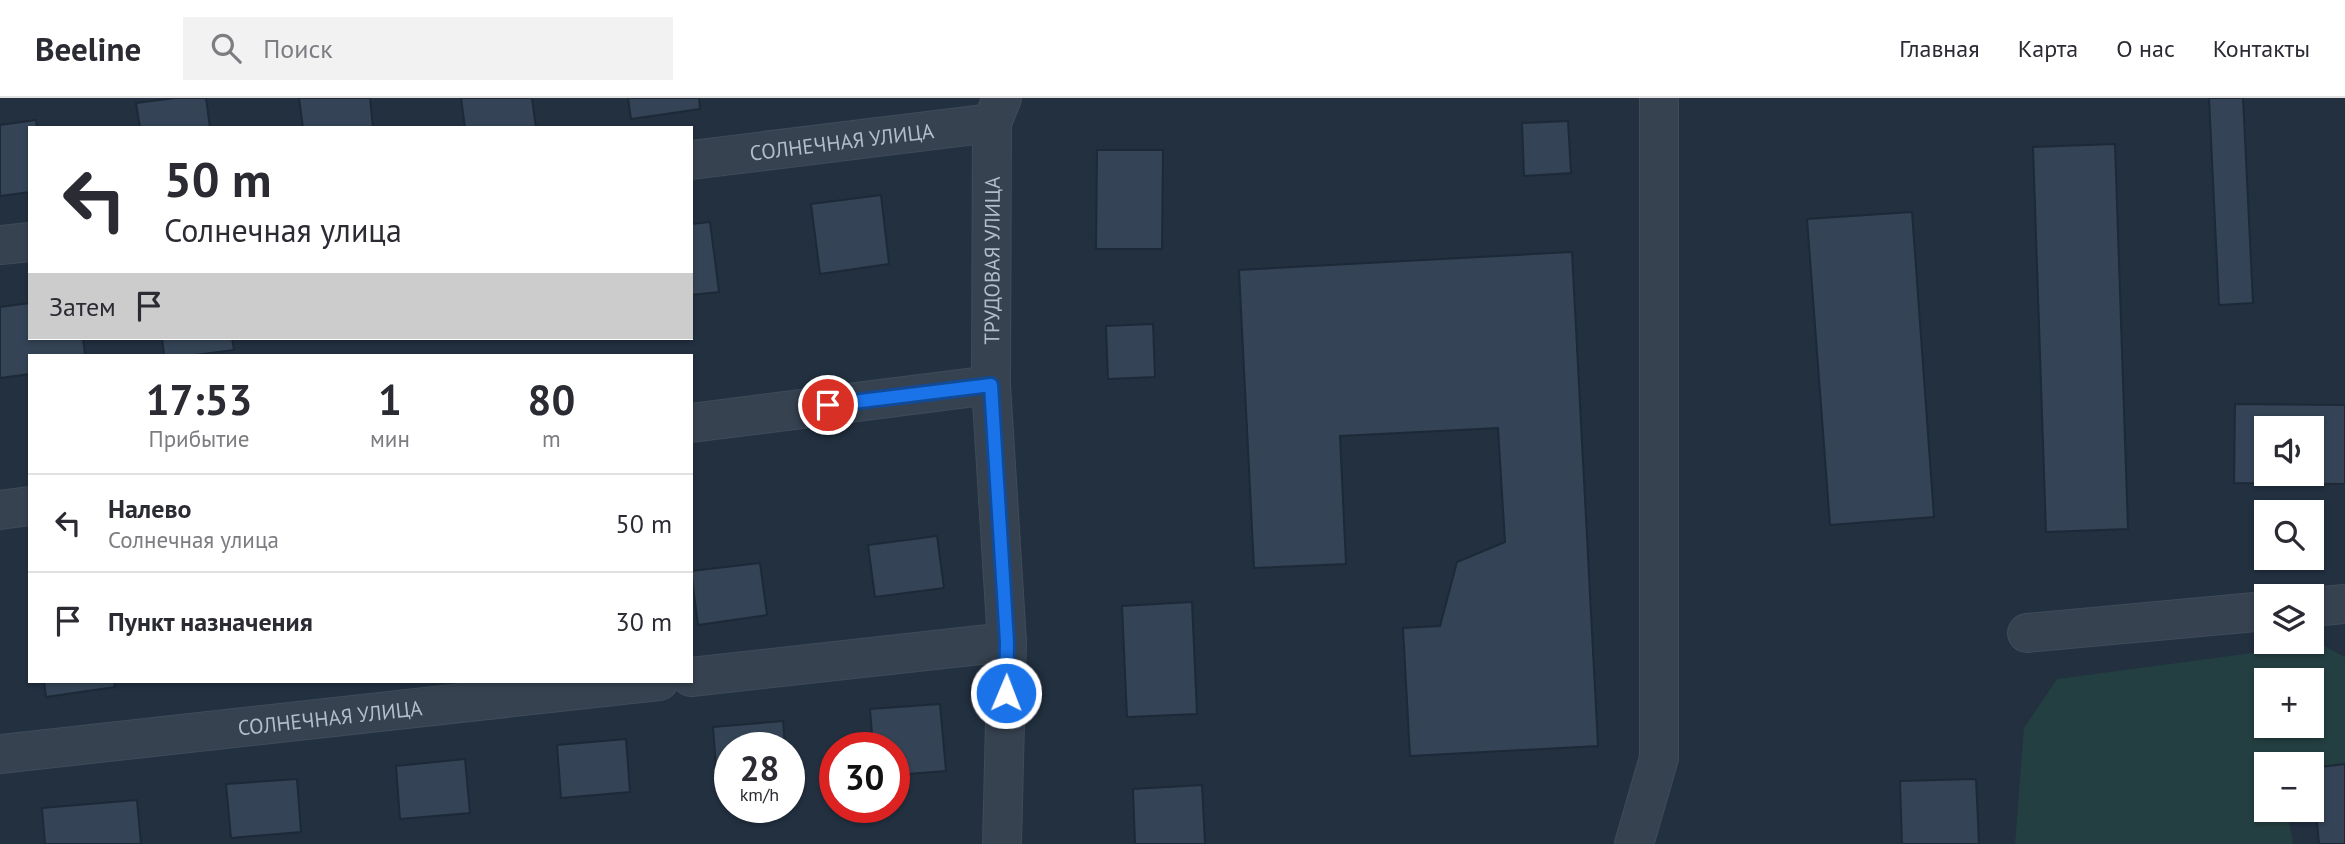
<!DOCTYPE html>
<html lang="ru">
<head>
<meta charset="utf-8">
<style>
	:root { --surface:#fff; --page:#f2f2f3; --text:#2b2b33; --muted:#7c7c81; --line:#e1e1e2 }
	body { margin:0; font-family:"PT Sans",sans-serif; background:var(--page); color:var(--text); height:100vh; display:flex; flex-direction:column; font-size:26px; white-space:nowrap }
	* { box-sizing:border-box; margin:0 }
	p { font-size:23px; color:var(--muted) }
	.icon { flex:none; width:38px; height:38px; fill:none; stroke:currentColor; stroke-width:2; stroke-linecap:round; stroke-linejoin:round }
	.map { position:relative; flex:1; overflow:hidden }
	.panel { position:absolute; left:28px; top:256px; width:665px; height:329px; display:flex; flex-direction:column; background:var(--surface); border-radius:0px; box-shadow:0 2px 5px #0004 }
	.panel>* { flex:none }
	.banner { position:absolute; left:28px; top:28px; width:665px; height:214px; border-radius:0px; box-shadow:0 2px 5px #0004; background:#fff; color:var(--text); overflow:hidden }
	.fabs { position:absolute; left:2254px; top:318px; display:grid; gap:14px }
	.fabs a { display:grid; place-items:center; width:70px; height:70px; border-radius:0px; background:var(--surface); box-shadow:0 2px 5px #0004; font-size:35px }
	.speed { position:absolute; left:714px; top:634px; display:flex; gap:14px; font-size:35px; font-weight:700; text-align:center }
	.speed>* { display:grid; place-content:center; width:91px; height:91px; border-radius:50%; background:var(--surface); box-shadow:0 2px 5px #0004; line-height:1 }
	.speed small { font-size:18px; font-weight:400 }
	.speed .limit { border:10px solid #d22; background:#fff; color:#111 }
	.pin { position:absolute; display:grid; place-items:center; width:60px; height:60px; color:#fff; margin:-30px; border:4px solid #fff; border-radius:50%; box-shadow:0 2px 7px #0007 }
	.me { position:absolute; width:77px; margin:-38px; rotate:1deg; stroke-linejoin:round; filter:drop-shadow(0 0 5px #0008) }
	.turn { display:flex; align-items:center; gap:24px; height:147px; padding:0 21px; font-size:32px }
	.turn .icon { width:91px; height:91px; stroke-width:2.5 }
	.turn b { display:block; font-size:49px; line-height:60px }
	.then { display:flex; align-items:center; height:66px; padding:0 21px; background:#0003; gap:14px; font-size:26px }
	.eta { display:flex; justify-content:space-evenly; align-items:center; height:119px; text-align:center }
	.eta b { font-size:42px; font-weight:700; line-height:49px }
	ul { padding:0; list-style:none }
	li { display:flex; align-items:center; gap:21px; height:98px; padding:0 21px; border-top:2px solid var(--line) }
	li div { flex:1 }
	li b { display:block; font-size:26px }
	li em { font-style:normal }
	header { display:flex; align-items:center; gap:42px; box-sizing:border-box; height:98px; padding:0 35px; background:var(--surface); border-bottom:2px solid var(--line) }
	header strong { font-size:33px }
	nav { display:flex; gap:38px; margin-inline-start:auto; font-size:24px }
	.search { width:490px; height:63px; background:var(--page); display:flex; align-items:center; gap:18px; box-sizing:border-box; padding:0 24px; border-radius:0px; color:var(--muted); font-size:26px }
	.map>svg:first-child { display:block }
	.green { fill:#243f41; fill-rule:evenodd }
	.building { fill:#344456; stroke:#1d2937; stroke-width:2; fill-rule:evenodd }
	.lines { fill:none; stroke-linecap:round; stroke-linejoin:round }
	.minor-casing { stroke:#3f4b59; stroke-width:40 }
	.minor { stroke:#364250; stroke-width:38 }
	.route-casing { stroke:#114b97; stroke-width:18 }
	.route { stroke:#1a73e8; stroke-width:12 }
	.labels { text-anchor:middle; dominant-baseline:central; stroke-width:7; stroke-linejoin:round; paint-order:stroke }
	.street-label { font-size:21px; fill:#b2bdcb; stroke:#1b2735 }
</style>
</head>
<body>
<header>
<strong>Beeline</strong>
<div class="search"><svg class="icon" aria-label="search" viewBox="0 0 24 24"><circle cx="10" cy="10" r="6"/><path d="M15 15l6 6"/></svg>Поиск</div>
<nav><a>Главная</a><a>Карта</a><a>О нас</a><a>Контакты</a></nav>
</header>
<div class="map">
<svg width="2345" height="746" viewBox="0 0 2345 746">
	<rect width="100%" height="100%" fill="#223040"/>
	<path class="green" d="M2320 546 2345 559V673L2312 675V667H2266V712H2287L2293 746H2015L2024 630 2057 581ZM2266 583H2312V628H2266Z"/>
	<path class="building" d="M175 0H206L210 30H140L136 5Z
		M299 0H370L373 30H303Z
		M461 0H532L536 30H465Z
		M628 0H699L700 11 631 21Z
		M2209 0H2243L2253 205 2219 207Z
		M36 22 37 30H30V94L0 98V27Z
		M1568 23 1571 75 1524 78 1522 25Z
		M2115 46 2128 431 2046 434 2033 49Z
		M1097 52H1163L1162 151H1096Z
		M881 97 889 166 820 176 811 106Z
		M1912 114 1934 419 1830 427 1807 121Z
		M710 124 719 194 691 197V126Z
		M1572 154 1598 648 1410 658 1403 530 1440 528 1457 464 1505 444 1498 330 1340 338 1346 466 1254 470 1239 172Z
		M30 205V240H83L85 257H30V276L0 280V209Z
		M1153 226 1155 279 1108 281 1106 228Z
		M162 240H232L234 252 195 257H164Z
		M2235 306 2345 307V386L2234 385ZM2266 331H2312V376H2266Z
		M937 438 944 490 875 499 868 447Z
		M760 465 767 517 698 527 691 473Z
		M1192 504 1197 616 1127 619 1122 508Z
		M44 583H114L115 589 46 599Z
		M940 606 946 673 894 677V649H873L870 611Z
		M783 623 785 649H730V681L717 682 713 629Z
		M626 641 630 694 561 700 557 647Z
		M465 661 470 715 400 721 396 668Z
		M2345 666V746H2319L2312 670Z
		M297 681 301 734 231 740 226 686Z
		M1976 681 1979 746H1902L1900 683Z
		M1202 687 1205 746H1135L1133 691Z
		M137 702 141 746H45L42 710Z"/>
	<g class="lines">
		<g class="minor-casing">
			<g id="minor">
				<path id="s1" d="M691 62 992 25"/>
				<path d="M0 147 30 144"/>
				<path d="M691 325 991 287"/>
				<path d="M0 412 30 408"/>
				<path d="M2312 509 2345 506"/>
				<path d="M2027 535 2266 513"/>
				<path d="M691 579 1007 544"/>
				<path id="s2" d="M0 656 659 583"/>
				<path id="s3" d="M1002 746 1007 544 991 287 992 25 1002 0"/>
				<path d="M1634 746 1659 660V0"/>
			</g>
		</g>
		<use href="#minor" class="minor"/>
	</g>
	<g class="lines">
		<g class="route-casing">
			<path id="route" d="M828 307 991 287 1007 544 1006 595"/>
		</g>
		<use href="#route" class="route"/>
	</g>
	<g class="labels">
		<g class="street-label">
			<text stroke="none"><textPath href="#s1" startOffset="152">СОЛНЕЧНАЯ УЛИЦА</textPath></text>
			<text stroke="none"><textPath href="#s3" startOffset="584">ТРУДОВАЯ УЛИЦА</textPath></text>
			<text stroke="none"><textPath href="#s2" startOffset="332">СОЛНЕЧНАЯ УЛИЦА</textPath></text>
		</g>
	</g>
</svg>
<div class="fabs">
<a><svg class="icon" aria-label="sound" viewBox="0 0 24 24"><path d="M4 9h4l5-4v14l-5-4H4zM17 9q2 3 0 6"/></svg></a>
<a><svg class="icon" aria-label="search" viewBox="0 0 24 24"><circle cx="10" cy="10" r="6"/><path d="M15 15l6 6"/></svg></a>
<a><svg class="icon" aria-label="layers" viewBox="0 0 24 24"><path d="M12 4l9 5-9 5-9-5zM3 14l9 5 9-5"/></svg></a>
<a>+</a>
<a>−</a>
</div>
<div class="speed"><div>28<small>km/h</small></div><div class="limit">30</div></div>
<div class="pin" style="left:828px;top:307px;background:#d93025"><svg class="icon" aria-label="arrive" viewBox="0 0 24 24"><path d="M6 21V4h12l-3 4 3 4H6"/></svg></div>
<svg class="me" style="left:1006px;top:595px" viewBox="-20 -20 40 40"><circle r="17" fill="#1a73e8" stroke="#fff" stroke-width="3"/><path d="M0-11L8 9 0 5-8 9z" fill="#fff"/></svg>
<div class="banner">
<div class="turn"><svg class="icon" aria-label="left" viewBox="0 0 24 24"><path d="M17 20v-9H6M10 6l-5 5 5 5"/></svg><div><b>50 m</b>Солнечная улица</div></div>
<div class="then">Затем<svg class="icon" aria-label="arrive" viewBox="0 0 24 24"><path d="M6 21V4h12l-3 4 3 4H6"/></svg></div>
</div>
<section class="panel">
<div class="eta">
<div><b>17:53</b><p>Прибытие</p></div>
<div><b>1</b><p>мин</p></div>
<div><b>80</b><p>m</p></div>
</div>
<ul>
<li><svg class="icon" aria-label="left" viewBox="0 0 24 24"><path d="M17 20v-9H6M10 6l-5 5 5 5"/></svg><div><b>Налево</b><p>Солнечная улица</p></div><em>50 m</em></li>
<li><svg class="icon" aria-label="arrive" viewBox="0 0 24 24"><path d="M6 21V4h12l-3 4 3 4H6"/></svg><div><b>Пункт назначения</b></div><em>30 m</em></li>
</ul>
</section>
</div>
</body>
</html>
